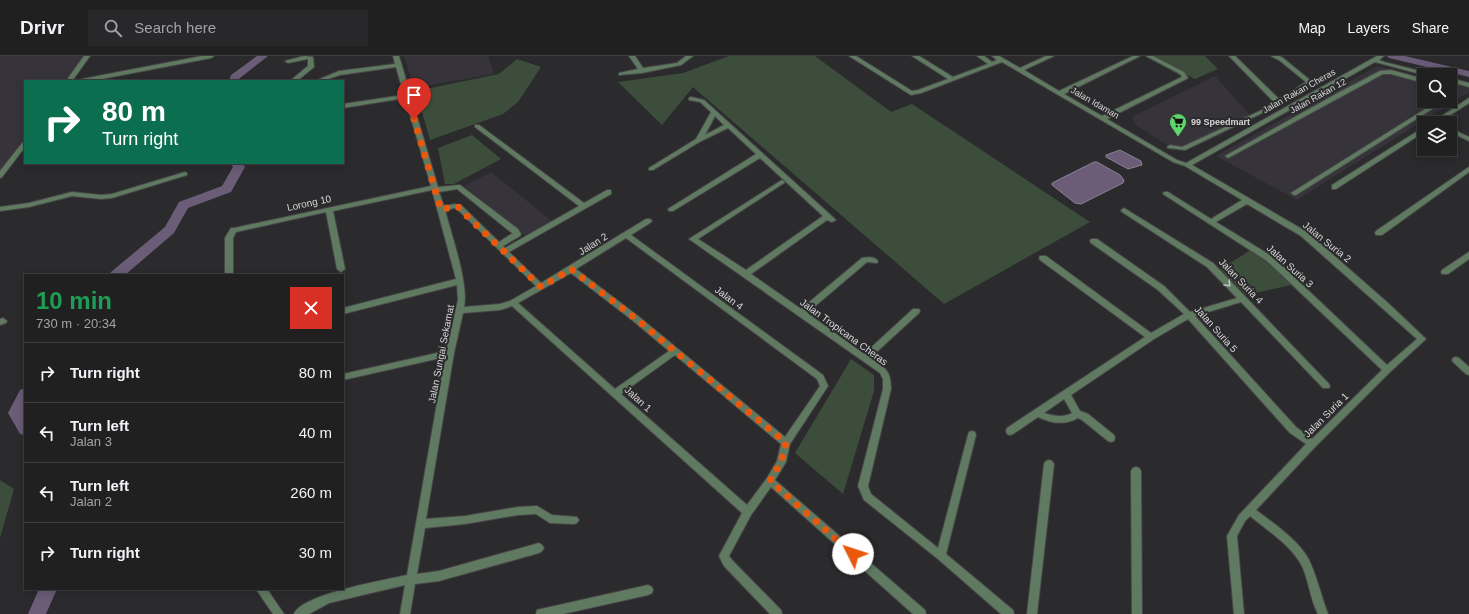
<!DOCTYPE html>
<html lang="en">
<head>
<meta charset="utf-8">
<style>
	:root { --surface:#202021; --page:#28282a; --text:#f1f3f6; --muted:#a2a3a5; --line:#3d3e3f }
	body { margin:0; font-family:Arial,sans-serif; background:var(--page); color:var(--text); height:100vh; display:flex; flex-direction:column; font-size:15px; white-space:nowrap }
	* { box-sizing:border-box; margin:0 }
	p { font-size:13px; color:var(--muted) }
	.icon { flex:none; width:22px; height:22px; fill:none; stroke:currentColor; stroke-width:2; stroke-linecap:round; stroke-linejoin:round }
	.map { position:relative; flex:1; overflow:hidden }
	.details { position:absolute; left:24px; top:218px; width:320px; height:316px; display:flex; flex-direction:column; background:var(--surface); border-radius:0px; box-shadow:0 2px 10px #0003,0 0 0 1px var(--line) }
	.details>* { flex:none }
	.banner { position:absolute; left:24px; top:24px; width:320px; height:84px; border-radius:0px; box-shadow:0 2px 10px #0003,0 0 0 1px var(--line); background:#0b6e4f; color:#fff; overflow:hidden }
	.buttons { position:absolute; left:1417px; top:12px; display:grid; gap:8px }
	.buttons a { display:grid; place-items:center; width:40px; height:40px; border-radius:0px; background:var(--surface); box-shadow:0 2px 10px #0003,0 0 0 1px var(--line); font-size:20px }
	.pin { position:absolute; display:grid; place-items:center; width:34px; height:34px; color:#fff; margin:-41px -17px; border-radius:50% 50% 50% 0; rotate:-45deg; box-shadow:0 0 4px #0007 }
	.pin .icon { rotate:45deg }
	.me { position:absolute; width:44px; margin:-22px; rotate:311deg; stroke-linejoin:round; filter:drop-shadow(0 0 3px #0008) }
	.turn { display:flex; align-items:center; gap:14px; height:84px; padding:0 12px; font-size:18px }
	.turn .icon { width:52px; height:52px; stroke-width:2.5 }
	.turn b { display:block; font-size:28px; line-height:34px }
	.round { display:grid; place-items:center; flex:none; width:42px; height:42px; border-radius:0px; background:var(--page) }
	.head { display:flex; align-items:center; justify-content:space-between; height:68px; padding:0 12px }
	h1 { font-size:24px; font-weight:800; line-height:30px; color:#1e9e55 }
	ul { padding:0; list-style:none }
	li { display:flex; align-items:center; gap:12px; height:60px; padding:0 12px; border-top:1px solid var(--line) }
	li div { flex:1 }
	li b { display:block; font-size:15px }
	li em { font-style:normal }
	header { display:flex; align-items:center; gap:24px; box-sizing:border-box; height:56px; padding:0 20px; background:var(--surface); border-bottom:1px solid var(--line) }
	header strong { font-size:19px }
	nav { display:flex; gap:22px; margin-inline-start:auto; font-size:14px }
	.search { width:280px; height:36px; background:var(--page); display:flex; align-items:center; gap:10px; box-sizing:border-box; padding:0 14px; border-radius:0px; color:var(--muted); font-size:15px }
	.map>svg:first-child { display:block }
	.built { fill:#37333a }
	.green { fill:#3c4d3c }
	.water { fill:#6b5c78; stroke:#8b8195 }
	.lines { fill:none; stroke-linecap:round; stroke-linejoin:round }
	.river { fill:#6b5c78; fill-rule:evenodd }
	.street-casing { stroke:#474648; stroke-width:2 }
	.street { fill:#607a61; fill-rule:evenodd }
	.oneway { stroke:#bfc4c0 }
	.route { stroke:#ea580c; stroke-width:7; stroke-dasharray:0 12.6 }
	.labels { text-anchor:middle; dominant-baseline:central; stroke-width:4; stroke-linejoin:round; paint-order:stroke }
	.far-street-label { font-size:9px; fill:#d7d7d8; stroke:#2b2a2c }
	.far-poi-label { font-size:9px; font-weight:bold; fill:#d7d7d8; stroke:#2b2a2c; text-anchor:start }
	.street-label { font-size:10px; fill:#d7d7d8; stroke:#2b2a2c }
</style>
</head>
<body>
<header>
<strong>Drivr</strong>
<div class="search"><svg class="icon" aria-label="search" viewBox="0 0 24 24"><circle cx="10" cy="10" r="6"/><path d="M15 15l6 6"/></svg>Search here</div>
<nav><a>Map</a><a>Layers</a><a>Share</a></nav>
</header>
<div class="map">
<svg width="1469" height="558" viewBox="0 0 1469 558">
	<rect width="100%" height="100%" fill="#2b2a2c"/>
	<path class="built" d="M0 0H84L66 25H25V83L0 117Z
		M404 0H488L494 18 414 32Z
		M1377 10 1424 21V45H1450V28L1469 32V36L1297 144 1216 100Z
		M1215 20 1250 59 1182 91 1169 90 1137 70 1132 61Z
		M491 116 553 166 527 181 464 130Z"/>
	<path class="green" d="M729 0H815L891 56 912 48 1090 166 944 248 693 31 662 69 618 26 683 17Z
		M1150 0H1205L1218 13 1195 23Z
		M517 3 541 11 518 46 503 58 430 84 416 35 499 18Z
		M472 79 501 103 454 128H445L438 92Z
		M1251 194 1266 203 1291 229 1246 239 1220 213Z
		M851 303 874 319V335L843 438 795 397Z
		M0 424 14 433 0 482Z"/>
	<path class="water" d="M1120 94 1141 105 1142 109 1128 113 1106 101V99Z
		M1094 106H1097L1120 119 1124 124 1123 127 1081 148 1075 147 1052 129V127Z"/>
	<g class="lines">
		<path class="river" d="M257 0H268L240 22 239 25H229L231 19Z
			M1387 0H1405L1469 15V21L1389 2Z
			M230 107H242L245 111 231 136 188 152 174 177 125 219H109L111 216 165 171 179 146 222 130 233 111Z
			M25 332 24 357 25 379 20 378 8 357 20 334Z
			M39 533H57L46 558H28Z"/>
		<g class="street-casing">
			<path id="street" d="M84 0H90L72 25H66Z
				M202 0H214L211 2 91 25H79L82 23Z
				M304 0 313 1 314 11 297 25H290L308 10V3L288 7 285 5Z
				M393 0H399L438 131 460 129 518 173 521 178 520 180 503 190 505 192 579 150 475 71V69H479L584 147 607 134H611V138L509 196 541 227 646 163H650L652 165 650 167 631 179 823 319 828 330 790 388 786 406 775 424 925 554 926 558H913L771 431 751 459 729 500 732 504 781 554 782 558H770L724 510 719 500 742 457 512 250 500 254 463 257 454 297 426 463 465 460 518 451 537 450 552 459 577 461 579 464 577 467 574 468 550 467 536 458 518 459 465 468 425 472 417 518 439 515 539 487 542 489 544 492 542 495 539 497 439 525 415 528 410 558H400L405 529 329 547 309 558H294C302 538 385 524 407 519L445 301 343 324V318L446 295 458 244 457 229 343 258V252L456 223 432 134 333 155 345 213 341 216 337 213 326 156 236 176 233 182V219H225V182L231 172H234L431 130 405 42 343 52V48L404 39 396 11 340 19 323 25H315L339 15 395 8ZM457 133 512 177H513L499 186 462 150 455 148 444 150 439 136ZM455 152 457 153 536 230 510 245 500 248 464 251C469 228 451 178 445 154ZM626 182 817 323 820 330 785 381 638 260 576 213ZM571 217 632 264 669 295 615 333 518 247ZM675 299 781 388 777 405 767 422 747 449 621 338Z
				M629 0H635L643 12 677 7 686 0H693L681 9 642 17 619 19V17L638 13Z
				M849 0H856L912 35 918 34 948 23 912 0H919L953 21 988 8 977 0H984L992 6 997 4 992 0H999L1020 12 1046 0H1054L1024 14 1059 35 1133 0H1140L1064 38 1102 60 1182 21 1180 18 1146 0H1153L1184 16 1188 22 1107 63 1177 104 1186 107 1377 0H1384L1379 4 1384 6 1432 18 1433 19H1424L1375 6 1192 109 1307 176 1388 247 1426 283 1390 316 1315 391 1256 454C1274 468 1296 482 1308 502 1317 520 1321 540 1328 558H1318C1310 543 1309 525 1302 510 1291 489 1268 475 1250 460L1245 465 1237 480 1244 558H1234L1227 480 1239 459 1306 388 1290 377 1188 263 1154 283 1071 339 1080 355 1088 358 1114 379 1115 382 1114 385 1111 386 1108 385 1082 364 1078 362C1064 370 1051 367 1038 361L1013 378 1010 379 1007 378 1006 375 1007 372 1145 281 1040 204 1039 202 1040 200H1046L1151 277 1184 258 1158 234 1091 187 1090 185 1091 183H1097L1164 230 1190 256 1237 242 1207 211 1122 156 1121 154 1124 152 1213 207 1329 328 1330 330 1329 332H1323L1241 246 1195 260 1296 371 1312 383 1382 314 1267 205 1163 138 1164 136H1168L1211 163 1242 144 1185 110 1173 106 1002 6 921 37 911 39ZM1247 148 1301 180 1417 283 1387 309 1273 201 1216 166ZM1064 343 1072 357C1063 362 1054 360 1044 357Z
				M1229 0H1235L1279 43 1306 26 1279 4 1271 0H1279L1283 2 1316 29 1313 31 1310 29 1282 46 1281 48 1185 94 1168 92 1167 91 1170 89 1182 91 1260 55 1274 46Z
				M1391 14 1424 23V27L1391 18H1383L1230 101 1228 102 1225 100 1336 38 1380 15Z
				M1450 22 1469 27V31L1450 26Z
				M1450 31 1455 34 1457 37 1450 42Z
				M691 41 704 44 836 164 832 166 827 164 751 218 801 253 862 202C868 201 874 200 878 205L877 207 867 206 807 257 864 298 913 253H919L920 255 919 257 870 302C885 312 891 314 891 333L868 430 871 438 938 492 968 379 969 376 972 375 975 376 976 379 946 498 1013 554 1014 558H1001L938 503 864 444 858 430 883 333V323L880 317 689 183 782 124 785 126 784 127 698 183 746 214 823 160 760 102 673 155H669L668 153 756 98 728 72 701 85 653 114H649V112L696 83 711 56 700 46 689 44V42ZM715 60 724 69 705 79Z
				M1469 42V47L1438 67H1431Z
				M1438 45H1445L1296 139H1294L1291 137Z
				M1424 71V76L1336 133H1332V129Z
				M1450 72 1469 81V85L1450 76Z
				M25 85V91L2 121 0 122V115L23 86Z
				M1469 111V116L1382 179H1376L1375 177 1376 175Z
				M185 116 187 117V119L112 142 101 143 72 140 29 151 0 155V151L29 147 72 136 101 139 112 138Z
				M1469 196V203L1448 218H1442L1441 216 1442 214Z
				M3 262 7 265 6 267 0 269V263Z
				M1456 301 1459 302 1469 311V319L1466 318 1453 306 1452 304 1453 302Z
				M1049 404 1052 405 1054 408 1037 558H1027L1044 408 1046 405Z
				M1136 411 1139 412 1141 415 1142 558H1132L1131 415 1133 412Z
				M648 529 652 531 653 534 652 537 648 539 563 558H536L537 554 541 553Z
				M256 533H267L284 558H273Z"/>
		</g>
		<use href="#street" class="street"/>
	</g>
	<defs><path id="oneway-chevron" d="M-2-3.5L2.5 0L-2 3.5" fill="none" stroke-width="1.6" stroke-linecap="round" stroke-linejoin="round"/></defs>
	<use class="oneway" href="#oneway-chevron" transform="translate(1228 228) rotate(47)"/>
	<g class="lines">
		<path class="route" d="M414 63 441 154C460 148 456 148 469 162L541 231 571 213 635 262 786 387 781 406 770 425 853 498"/>
	</g>
	<defs>
		<g id="supermarket-pin" transform="scale(0.9)"><path d="M0 17L-7.5 6A9.5 9.5 0 1 1 7.5 6Z" fill="#60d56b" stroke="#2b2a2c"/><path d="M-6-5.5h2.5l.6 2H6L4.5 2H-2.5L-4.4-4H-6ZM-1.5 3.2a1.3 1.3 0 1 0 .1 0ZM3 3.2a1.3 1.3 0 1 0 .1 0Z" fill="#111"/></g>
	</defs>
	<g fill-rule="evenodd">
		<use href="#supermarket-pin" x="1178" y="66"/>
	</g>
	<g class="labels">
		<g class="far-street-label">
			<text transform="translate(1299 35) rotate(-29)">Jalan Rakan Cheras</text>
			<text transform="translate(1318 40) rotate(-29)">Jalan Rakan 12</text>
			<text transform="translate(1095 47) rotate(30)">Jalan Idaman</text>
		</g>
		<g class="far-poi-label">
			<text x="1191" y="66">99 Speedmart</text>
		</g>
		<g class="street-label">
			<text transform="translate(309 147) rotate(-12)">Lorong 10</text>
			<text transform="translate(1327 186) rotate(39)">Jalan Suria 2</text>
			<text transform="translate(593 188) rotate(-32)">Jalan 2</text>
			<text transform="translate(1290 210) rotate(42)">Jalan Suria 3</text>
			<text transform="translate(1241 225) rotate(46)">Jalan Suria 4</text>
			<text transform="translate(729 242) rotate(36)">Jalan 4</text>
			<text transform="translate(1216 273) rotate(48)">Jalan Suria 5</text>
			<text transform="translate(844 276) rotate(36)">Jalan Tropicana Cheras</text>
			<text transform="translate(441 298) rotate(-79)">Jalan Sungai Sekamat</text>
			<text transform="translate(638 343) rotate(42)">Jalan 1</text>
			<text transform="translate(1326 359) rotate(-45)">Jalan Suria 1</text>
		</g>
	</g>
</svg>
<div class="buttons">
<a><svg class="icon" aria-label="search" viewBox="0 0 24 24"><circle cx="10" cy="10" r="6"/><path d="M15 15l6 6"/></svg></a>
<a><svg class="icon" aria-label="layers" viewBox="0 0 24 24"><path d="M12 4l9 5-9 5-9-5zM3 14l9 5 9-5"/></svg></a>
</div>
<div class="pin" style="left:414px;top:63px;background:#d93025"><svg class="icon" aria-label="arrive" viewBox="0 0 24 24"><path d="M6 21V4h12l-3 4 3 4H6"/></svg></div>
<svg class="me" style="left:853px;top:498px" viewBox="-20 -20 40 40"><circle r="19" fill="#fff"/><path d="M0-13L10 11 0 6-10 11z" fill="#ea580c"/></svg>
<div class="banner">
<div class="turn"><svg class="icon" aria-label="right" viewBox="0 0 24 24"><path d="M7 20v-9h11M14 6l5 5-5 5"/></svg><div><b>80 m</b>Turn right</div></div>
</div>
<section class="details">
<div class="head"><div><h1>10 min</h1><p>730 m · 20:34</p></div><a class="round" style="background:#d93025;color:#fff"><svg class="icon" aria-label="close" viewBox="0 0 24 24"><path d="M6 6l12 12M18 6L6 18"/></svg></a></div>
<ul>
<li><svg class="icon" aria-label="right" viewBox="0 0 24 24"><path d="M7 20v-9h11M14 6l5 5-5 5"/></svg><div><b>Turn right</b></div><em>80 m</em></li>
<li><svg class="icon" aria-label="left" viewBox="0 0 24 24"><path d="M17 20v-9H6M10 6l-5 5 5 5"/></svg><div><b>Turn left</b><p>Jalan 3</p></div><em>40 m</em></li>
<li><svg class="icon" aria-label="left" viewBox="0 0 24 24"><path d="M17 20v-9H6M10 6l-5 5 5 5"/></svg><div><b>Turn left</b><p>Jalan 2</p></div><em>260 m</em></li>
<li><svg class="icon" aria-label="right" viewBox="0 0 24 24"><path d="M7 20v-9h11M14 6l5 5-5 5"/></svg><div><b>Turn right</b></div><em>30 m</em></li>
</ul>
</section>
</div>
</body>
</html>
